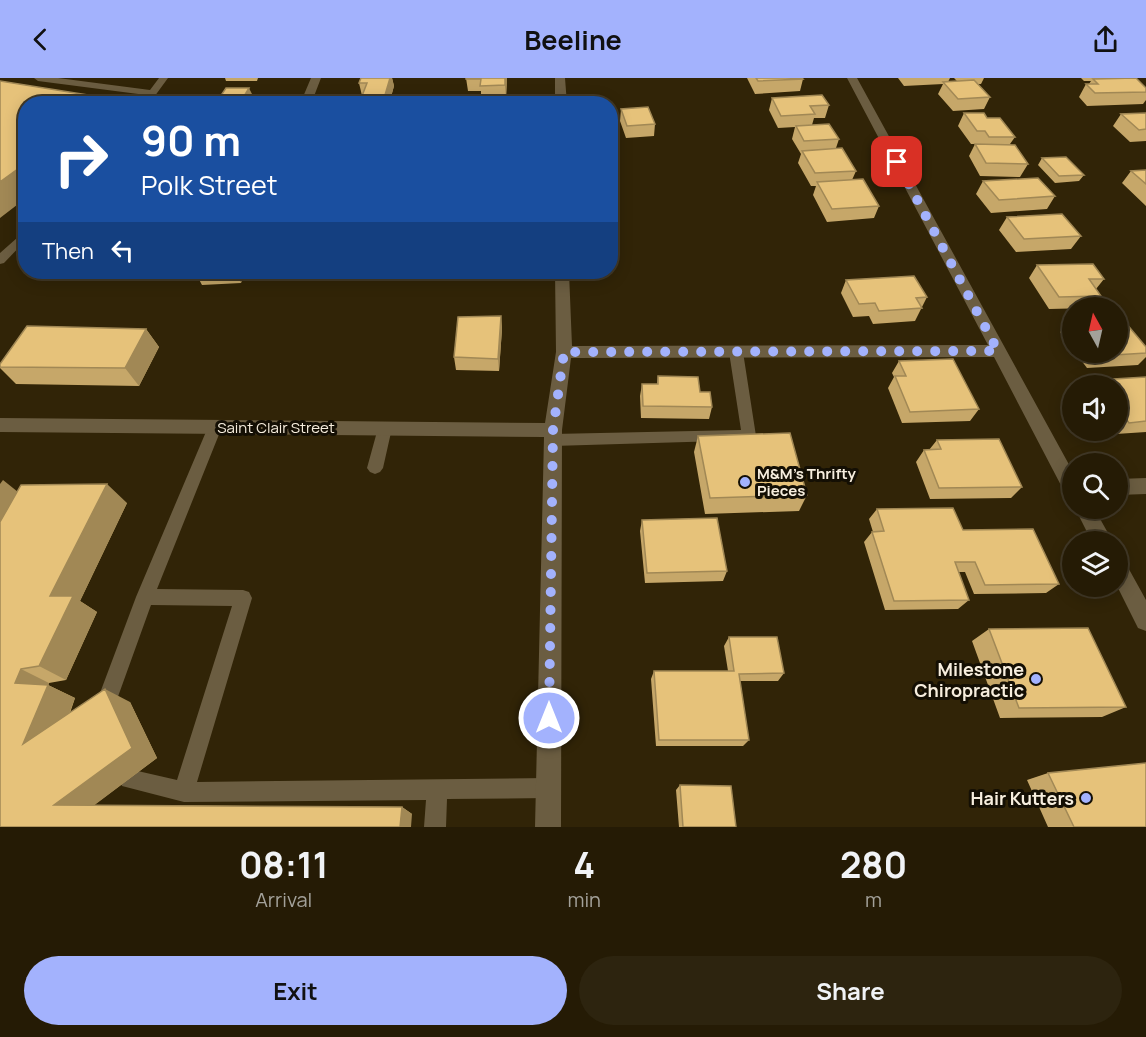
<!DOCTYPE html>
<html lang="en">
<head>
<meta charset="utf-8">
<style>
	:root { --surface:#251b05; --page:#2d240f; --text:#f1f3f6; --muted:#a3a19a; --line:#423927; --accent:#a3b2fd }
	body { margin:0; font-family:Manrope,sans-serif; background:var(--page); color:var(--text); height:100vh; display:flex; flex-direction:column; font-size:22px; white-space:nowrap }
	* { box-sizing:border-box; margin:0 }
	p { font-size:20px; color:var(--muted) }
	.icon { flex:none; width:33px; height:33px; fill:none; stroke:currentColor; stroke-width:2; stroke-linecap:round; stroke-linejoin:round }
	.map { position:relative; height:749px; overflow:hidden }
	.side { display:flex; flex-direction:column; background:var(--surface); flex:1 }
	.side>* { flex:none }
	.guide { position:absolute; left:18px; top:18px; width:600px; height:183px; border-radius:24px; box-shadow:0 3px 15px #0003,0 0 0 2px var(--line); background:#1a4fa0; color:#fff; overflow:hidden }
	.needle { width:39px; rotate:352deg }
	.tools { position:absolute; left:1062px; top:219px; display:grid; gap:12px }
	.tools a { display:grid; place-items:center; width:66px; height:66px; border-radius:50%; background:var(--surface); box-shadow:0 3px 15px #0003,0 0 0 2px var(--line); font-size:30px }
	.pin { position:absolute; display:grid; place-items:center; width:51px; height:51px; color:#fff; margin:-26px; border-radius:12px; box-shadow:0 3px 9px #0006 }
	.me { position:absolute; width:66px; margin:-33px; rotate:0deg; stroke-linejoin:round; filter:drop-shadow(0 0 4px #0008) }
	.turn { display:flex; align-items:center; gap:21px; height:126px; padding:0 24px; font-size:27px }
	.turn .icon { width:78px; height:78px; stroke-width:2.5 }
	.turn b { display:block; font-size:42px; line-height:51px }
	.then { display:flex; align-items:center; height:57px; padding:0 24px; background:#0003; gap:12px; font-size:22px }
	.eta { display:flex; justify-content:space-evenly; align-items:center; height:102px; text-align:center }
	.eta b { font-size:36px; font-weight:700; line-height:42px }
	.button { display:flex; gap:12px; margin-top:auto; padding:12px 24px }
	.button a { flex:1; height:69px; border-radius:36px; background:var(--accent); color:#111; font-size:24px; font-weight:700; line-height:69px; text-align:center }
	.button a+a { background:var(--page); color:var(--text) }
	header { display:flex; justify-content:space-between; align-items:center; height:78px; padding:0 24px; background:var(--accent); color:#111; font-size:27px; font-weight:700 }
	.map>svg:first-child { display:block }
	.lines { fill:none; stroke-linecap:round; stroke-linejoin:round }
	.lane { fill:#6b5d41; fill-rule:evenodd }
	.street { fill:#6b5d41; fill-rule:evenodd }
	.wall { fill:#c6a769 }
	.shaded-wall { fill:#a18855 }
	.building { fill:#e6c27a; stroke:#a18855; stroke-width:1.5 }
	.route { stroke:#a3b2fd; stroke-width:10; stroke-dasharray:0 18 }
	.poi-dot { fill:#a3b2fd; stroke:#140f04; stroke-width:2 }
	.labels { text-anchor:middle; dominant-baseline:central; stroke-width:6; stroke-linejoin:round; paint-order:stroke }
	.street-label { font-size:15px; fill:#f7eede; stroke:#140f04 }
	.poi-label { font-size:15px; font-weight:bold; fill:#f7eede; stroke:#140f04; text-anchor:start }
	.near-poi-label { font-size:18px; font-weight:bold; fill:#f7eede; stroke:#140f04; text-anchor:end }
</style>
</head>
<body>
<header><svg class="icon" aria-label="back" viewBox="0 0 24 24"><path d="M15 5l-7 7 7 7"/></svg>Beeline<svg class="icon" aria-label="share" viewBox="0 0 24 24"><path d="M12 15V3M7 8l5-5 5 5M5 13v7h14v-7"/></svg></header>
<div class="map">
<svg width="1146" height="749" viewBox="0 0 1146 749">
	<rect width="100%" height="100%" fill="#312407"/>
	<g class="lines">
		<path class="lane" d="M34 0H58L150 12 159 0H168L149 26H140L146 17 38 3Z
			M26 152V162L4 185 0 186V175Z
			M736 269 743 274 756 358 754 362 553 368 548 366 546 362 548 358 553 356 741 352 729 274Z
			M215 343 220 345 222 349 157 511 243 512 249 514 252 520 197 704 548 700 555 703 558 710 555 717 548 720 447 721 446 749H424L426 722 184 724 122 708 119 701 122 694 129 691 177 702 232 528 151 527 111 638 104 641 97 638 94 631 136 519 208 349 210 345Z
			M385 344 390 346 392 350 383 390 380 394 375 396 370 394 367 390 378 350 380 346Z"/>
		<path class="street" d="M311 0H321L311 26H300Z
			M555 0H565L567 26H555Z
			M847 0H857L1072 392V417L1065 415 994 279 571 280 562 352 561 749H535L544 359 0 354V340L545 345 556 274 555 194H569L572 268 988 267Z
			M1146 400V416L1118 417V401Z
			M1075 430H1094L1113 464H1092Z
			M1118 482 1125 484 1146 522V553L1138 550 1117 508Z"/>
	</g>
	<path class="wall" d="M225 0H258L257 3H226Z
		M361 0H392L394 8 389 26H364L359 5Z
		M466 0H507L506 20 481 19V13H468Z
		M747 0H802L803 1 800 13 755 16Z
		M898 0H950L948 4 957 3 954 0H984L981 6H977L990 19 984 31 953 33 938 16 943 6 904 8Z
		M1081 0H1114L1146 10V22L1143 26 1087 28 1079 19 1086 6H1089L1091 3H1084Z
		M772 20 829 27 825 40H814L812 47 839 61 836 70 856 93 852 102 879 128 874 140 827 144 813 117 816 108H811L798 85 801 76 792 61 795 49 778 50 769 32Z
		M621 31 655 46 654 58 626 60 620 43Z
		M964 35 987 40 1015 59 1010 66 1028 86 1020 99 980 98 969 78 975 66H971L958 48Z
		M1146 35V63L1130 64 1113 48 1121 36Z
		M1042 80 1084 97 1079 103 1055 105 1038 87Z
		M1146 92V128L1122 105 1131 93Z
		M983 103 1055 118 1047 131 991 135 976 116Z
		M1007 139 1081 158 1071 171 1016 174 999 152Z
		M1037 187 1104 201 1096 211 1101 218 1091 230 1049 231 1029 200Z
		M103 194H150L147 200 110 202Z
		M195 194H244L241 205 202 207Z
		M846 202 927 219 915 243 873 246 869 238 853 239 841 215Z
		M501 238 502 251 499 293 456 292 454 279Z
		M1070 241H1072V271L1060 254Z
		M146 251 159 269 139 308 16 306 0 290V286Z
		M1146 269V279L1138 287 1087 290 1075 274H1118Z
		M899 283 979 331 970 343 902 345 888 310 894 299 892 295Z
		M658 298 700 314 712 329 709 341 641 340 640 318 642 306H657Z
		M1146 299V354L1116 356 1114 352H1118V308H1093L1098 302Z
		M698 358 807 417 799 433 705 436 694 374Z
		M937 362 1022 409 1011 420 930 421 916 384 924 372H929Z
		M17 413 127 425 80 523 97 534 66 602 49 605 48 607 75 620 70 635 130 624 157 680 94 727 402 729 412 736 0 749Z
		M877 431 963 452 1059 506 1046 515 974 516 965 494H958L969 522 958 531 885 532 864 464 872 454H873L869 441Z
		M642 442 727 493 723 503 645 505 640 453Z
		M989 551 1126 629 1102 639 1000 640 972 563Z
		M729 559 784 595 778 603H740L749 662 743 668H656L651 601 654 593H728L724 568Z
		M1048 695 1146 749H1048L1027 702Z
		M680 707 736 749H679L676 712Z"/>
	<path class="shaded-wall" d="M390 0H392L394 8 389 26H387L385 17Z
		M505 0H507L506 20 505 7Z
		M249 10 252 16 246 26H240Z
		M113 21 116 26H106Z
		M26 85V120L0 140V104Z
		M142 194H150L147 200Z
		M235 194H244L241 205Z
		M501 238 502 251 499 293 498 281Z
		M146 251 159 269 139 308 125 290Z
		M3 402 23 418 0 456V406Z
		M107 406 127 425 80 523 97 534 66 602 39 588 50 518Z
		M21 591 49 605 48 607 75 620 54 676 23 666 15 605Z
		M105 611 130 624 157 680 84 735 54 727Z
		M402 729 412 736 411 749H400Z"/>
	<path class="building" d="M361 0H390L385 17 362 18 367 5H359Z
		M466 0H505V7L480 8 481 1H466Z
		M756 0H802L803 1 758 3Z
		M1136 0 1146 10V14L1095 15 1086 6H1098L1093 1Z
		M974 2 990 19 958 21 943 4Z
		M0 3 113 21 106 26H26V85L0 104Z
		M226 10H249L240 25H216Z
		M822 17 829 27 810 28 815 36 781 38 772 20Z
		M502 18 503 26H470V19Z
		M648 29 655 46 627 48 621 31Z
		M964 35H984L987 40H1000L1015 59H989L985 53H977Z
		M1146 35V51L1139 52 1121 36Z
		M829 46 839 61 804 63 796 48Z
		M975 66 1015 67 1028 86 986 85Z
		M842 70 856 93 815 95 802 73Z
		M1066 79 1084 97 1059 98 1042 80Z
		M1146 92V106L1131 93Z
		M1038 100 1055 118 999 122 983 103Z
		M863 101 879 128 832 131 817 104Z
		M1062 136 1081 158 1024 161 1007 139Z
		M1093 186 1104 201H1089L1101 218 1059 219 1037 187Z
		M914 198 927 219 916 220 922 230 879 233 875 225 859 226 846 202Z
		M501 238 498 281 454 279 458 239Z
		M1118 238H1120L1146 269V275L1098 278 1095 274H1118Z
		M27 248 146 251 125 290 0 289V286Z
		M953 281 979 331 910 334 895 298H906L899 283Z
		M658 298 698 299 700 314H710L712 329 643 328 642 306H658Z
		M1146 299V343L1129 345 1118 329V308H1102L1098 302Z
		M790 355 807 417 710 420 698 358Z
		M999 361 1022 409 939 410 924 372 941 371 937 362Z
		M107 406 50 518H73L39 588 21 591 15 605 48 607 23 666 105 611 132 670 54 727 402 729 400 749H0V444L21 407Z
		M953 430 963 452 1033 451 1059 506 985 507 975 484H955L969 522 894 523 872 454 884 453 877 431Z
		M717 440 727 493 647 495 642 442Z
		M1088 550 1126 629 1019 630 989 551Z
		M729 559H777L784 595 739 596 749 662H659L654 593H734Z
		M1146 685V749H1074L1048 695Z
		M680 707 731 708 736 749H683Z"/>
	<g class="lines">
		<path class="route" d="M549 640 553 352 564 274 998 273 897 84"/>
	</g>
	<g class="poi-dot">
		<circle cx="745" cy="404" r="6"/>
		<circle cx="1036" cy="601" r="6"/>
		<circle cx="1086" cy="720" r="6"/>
	</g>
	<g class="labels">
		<g class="street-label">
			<text x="276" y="349">Saint Clair Street</text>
		</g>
		<g class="poi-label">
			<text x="757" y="395">M&amp;M's Thrifty<tspan x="757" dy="17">Pieces</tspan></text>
		</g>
		<g class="near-poi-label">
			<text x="1024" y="591">Milestone<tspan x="1024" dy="21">Chiropractic</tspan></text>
			<text x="1074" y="720">Hair Kutters</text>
		</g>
	</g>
</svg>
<div class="tools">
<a><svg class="needle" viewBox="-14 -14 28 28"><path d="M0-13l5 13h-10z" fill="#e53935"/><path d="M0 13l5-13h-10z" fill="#a3a19a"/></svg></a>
<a><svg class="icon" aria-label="sound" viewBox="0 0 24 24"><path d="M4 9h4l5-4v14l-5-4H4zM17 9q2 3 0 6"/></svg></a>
<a><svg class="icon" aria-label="search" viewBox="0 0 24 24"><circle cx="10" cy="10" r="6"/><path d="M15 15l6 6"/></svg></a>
<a><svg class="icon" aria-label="layers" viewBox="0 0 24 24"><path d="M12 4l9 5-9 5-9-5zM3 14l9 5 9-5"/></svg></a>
</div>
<div class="pin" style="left:897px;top:84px;background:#d93025"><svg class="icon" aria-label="arrive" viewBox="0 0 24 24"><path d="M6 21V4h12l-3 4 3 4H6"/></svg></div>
<svg class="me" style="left:549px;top:640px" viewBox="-20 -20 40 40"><circle r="17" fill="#a3b2fd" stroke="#fff" stroke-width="3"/><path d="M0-11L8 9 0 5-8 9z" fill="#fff"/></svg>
<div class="guide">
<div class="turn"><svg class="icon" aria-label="right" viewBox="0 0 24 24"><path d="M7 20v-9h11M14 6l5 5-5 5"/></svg><div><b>90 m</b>Polk Street</div></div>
<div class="then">Then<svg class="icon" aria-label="left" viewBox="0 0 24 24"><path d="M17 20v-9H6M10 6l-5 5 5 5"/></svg></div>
</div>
</div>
<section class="side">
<div class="eta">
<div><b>08:11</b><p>Arrival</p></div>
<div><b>4</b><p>min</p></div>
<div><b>280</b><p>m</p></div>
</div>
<div class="button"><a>Exit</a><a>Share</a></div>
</section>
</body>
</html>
